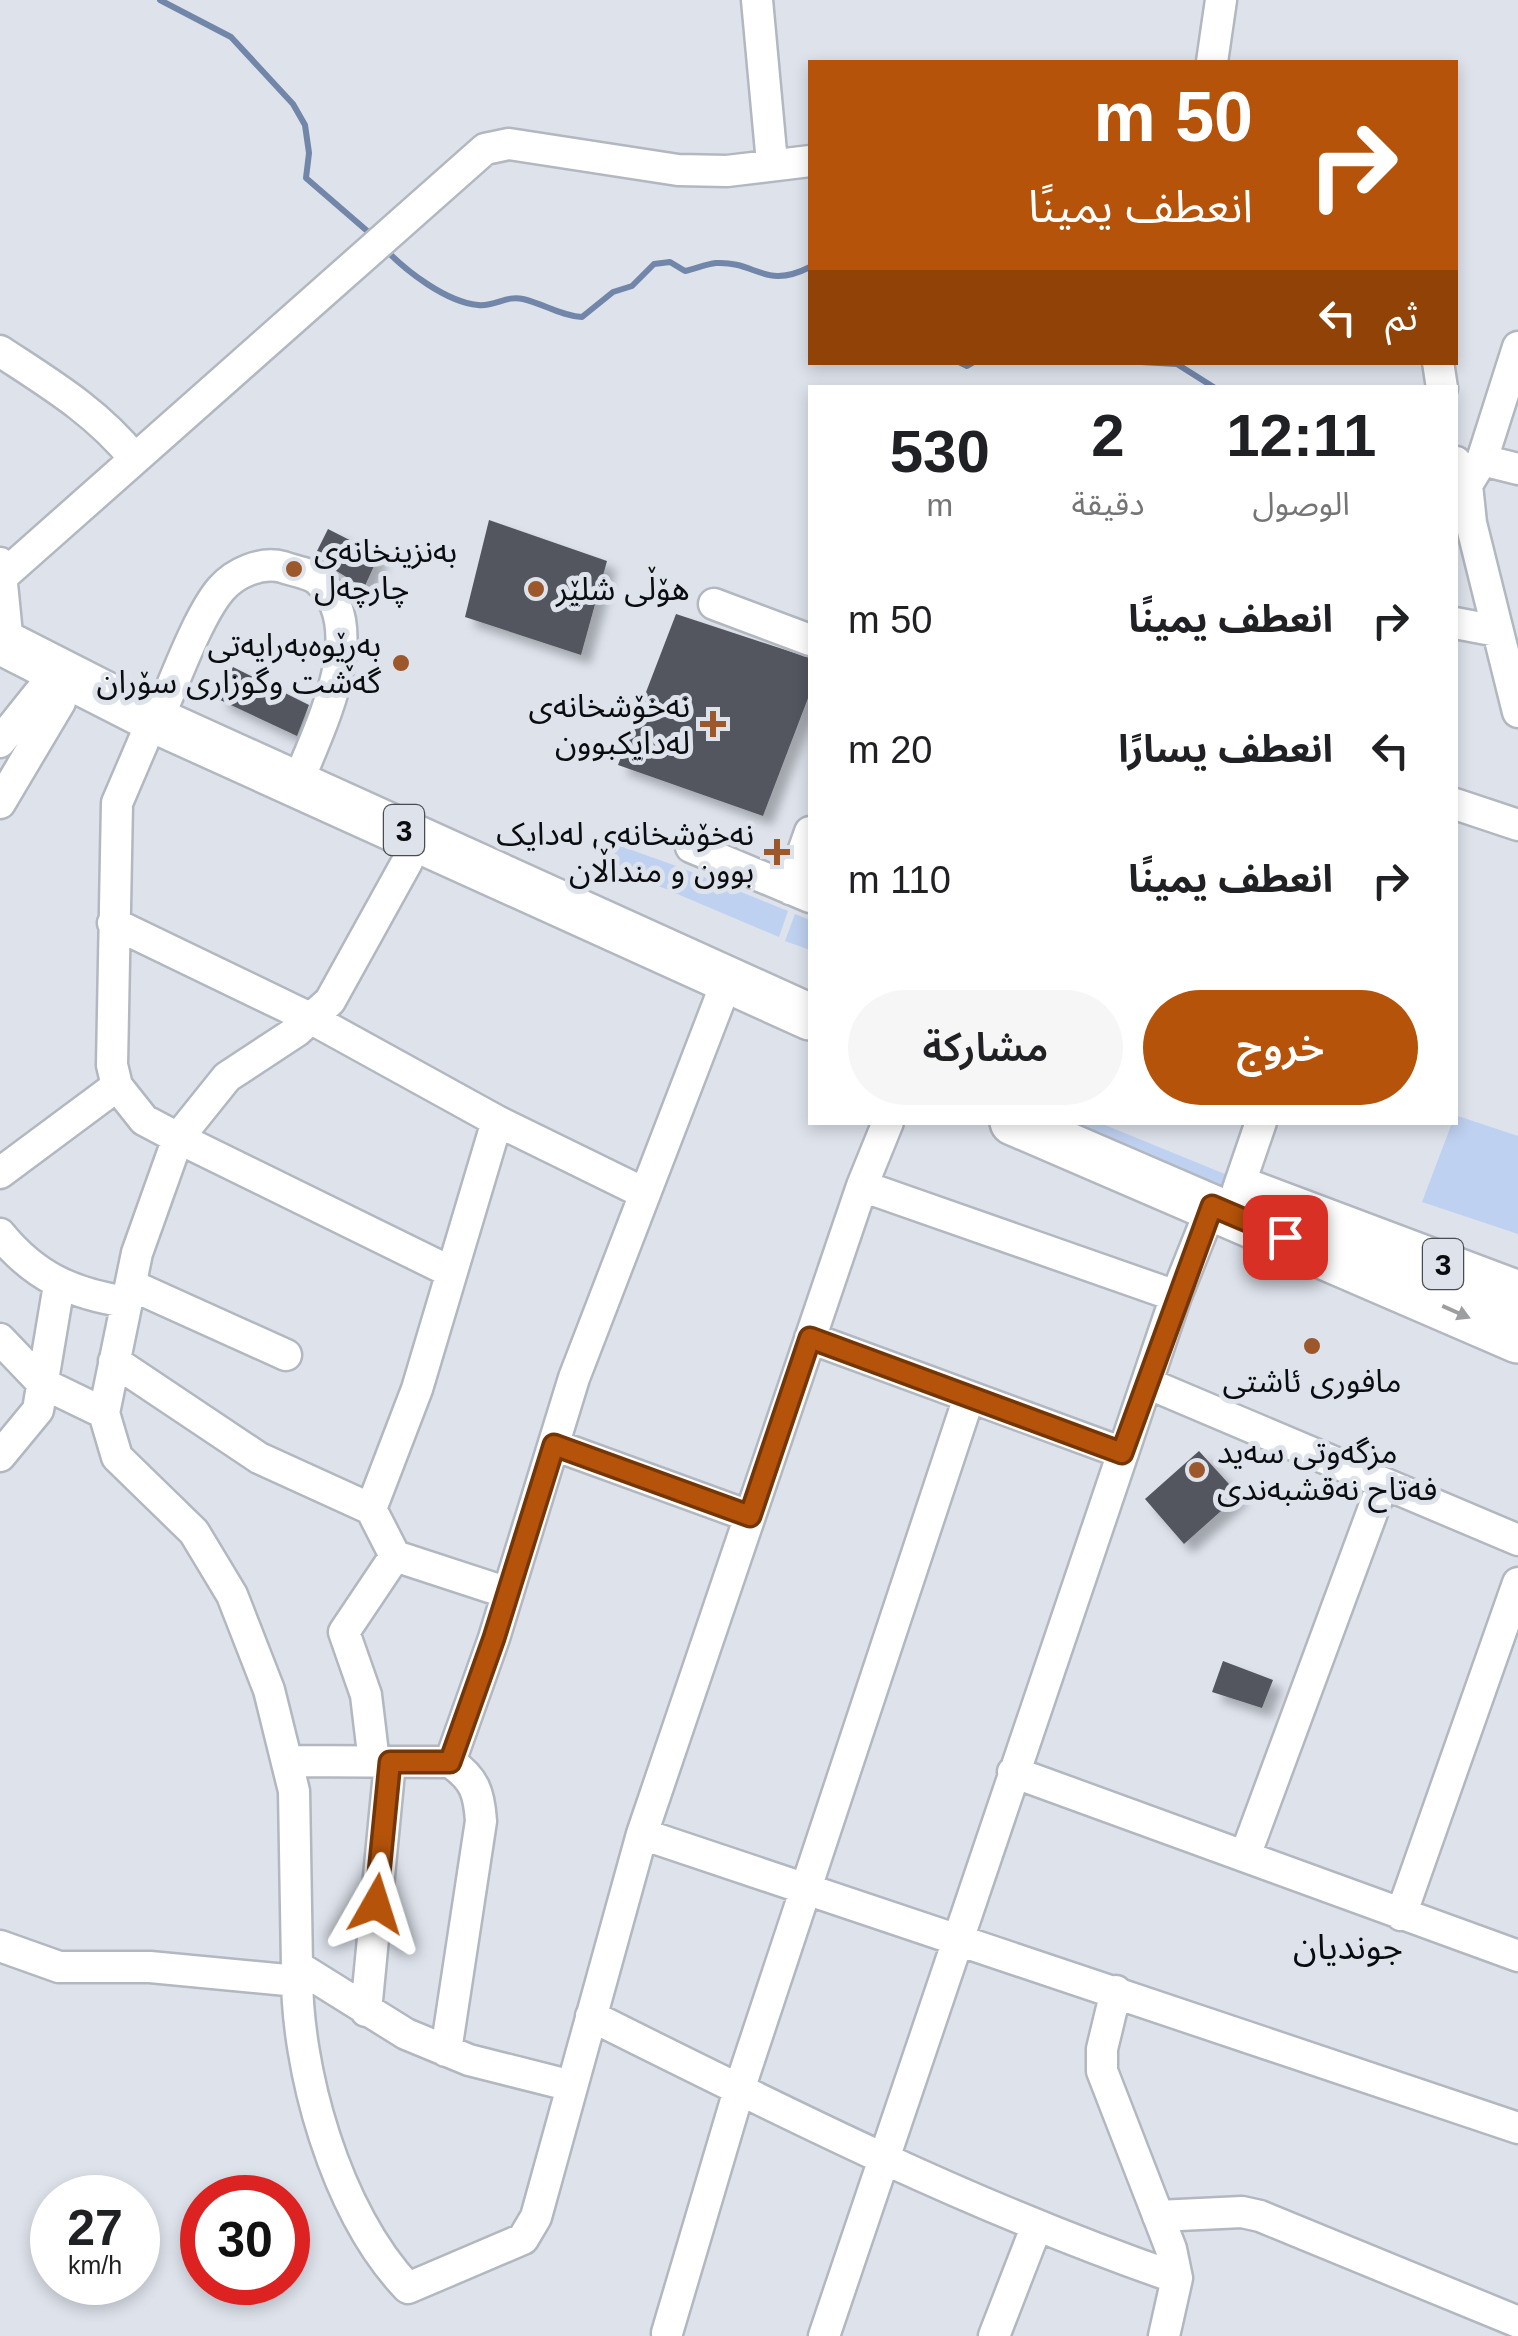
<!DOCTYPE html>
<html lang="ar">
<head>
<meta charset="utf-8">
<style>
	:root { --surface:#fff; --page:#f6f6f6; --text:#202124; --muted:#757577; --accent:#b45309 }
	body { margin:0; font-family:Helvetica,"Noto Sans Arabic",sans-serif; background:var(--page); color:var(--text); direction:rtl; height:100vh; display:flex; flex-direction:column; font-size:38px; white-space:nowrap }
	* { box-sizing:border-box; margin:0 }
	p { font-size:32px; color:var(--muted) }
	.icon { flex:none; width:55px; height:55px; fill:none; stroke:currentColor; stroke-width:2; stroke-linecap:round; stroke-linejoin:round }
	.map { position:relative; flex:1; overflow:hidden; direction:ltr }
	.details { position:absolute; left:808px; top:385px; width:650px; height:740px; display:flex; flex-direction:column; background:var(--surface); border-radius:0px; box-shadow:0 5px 15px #0003; direction:rtl }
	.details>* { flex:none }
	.banner { position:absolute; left:808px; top:60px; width:650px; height:305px; border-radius:0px; box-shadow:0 5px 15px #0003; direction:rtl; background:#b45309; color:#fff; overflow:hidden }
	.speed { position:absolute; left:30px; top:2175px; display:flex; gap:20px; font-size:50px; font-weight:700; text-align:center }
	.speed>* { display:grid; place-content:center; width:130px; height:130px; border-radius:50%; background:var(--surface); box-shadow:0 5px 15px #0003; line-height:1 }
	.speed small { font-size:25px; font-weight:400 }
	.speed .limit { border:15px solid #d22; background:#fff; color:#111 }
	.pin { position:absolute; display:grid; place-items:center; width:85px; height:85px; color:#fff; margin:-42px; border-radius:20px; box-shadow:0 5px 15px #0006 }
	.me { position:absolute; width:110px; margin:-55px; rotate:6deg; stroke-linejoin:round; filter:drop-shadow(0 0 8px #0008) }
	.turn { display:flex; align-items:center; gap:35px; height:210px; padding:0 40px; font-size:45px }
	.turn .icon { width:130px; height:130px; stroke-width:2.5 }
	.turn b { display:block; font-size:70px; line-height:85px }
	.then { display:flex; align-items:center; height:95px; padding:0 40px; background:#0003; gap:20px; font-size:38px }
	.eta { display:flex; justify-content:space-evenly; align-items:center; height:170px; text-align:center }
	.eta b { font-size:60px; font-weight:600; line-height:70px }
	.button { display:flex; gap:20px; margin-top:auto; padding:20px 40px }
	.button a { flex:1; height:115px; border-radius:60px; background:var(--accent); color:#fff; font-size:40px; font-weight:600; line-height:115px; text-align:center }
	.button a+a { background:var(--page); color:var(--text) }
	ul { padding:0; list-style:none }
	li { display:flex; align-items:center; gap:30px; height:130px; padding:0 40px }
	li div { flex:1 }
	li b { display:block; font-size:38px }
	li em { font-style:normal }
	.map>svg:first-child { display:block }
	.green { fill:#bfd1f0 }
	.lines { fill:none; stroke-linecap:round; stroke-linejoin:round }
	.stream { stroke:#7286a9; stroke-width:6 }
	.building { fill:#53575f; filter:url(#shadow) }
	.minor-casing { stroke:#b2b7c0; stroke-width:35 }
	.highway-casing { stroke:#b2b7c0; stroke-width:50 }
	.minor { stroke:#fff; stroke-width:30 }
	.highway { stroke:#fff; stroke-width:45 }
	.oneway { fill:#9d9e9f }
	.route-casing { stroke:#753606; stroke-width:25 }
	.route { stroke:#b45309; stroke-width:18 }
	.poi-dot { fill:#9c582b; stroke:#dde2eb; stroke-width:4 }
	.labels { text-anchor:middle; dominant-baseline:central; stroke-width:10; stroke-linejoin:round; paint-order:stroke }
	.shield { fill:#dde2eb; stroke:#494c51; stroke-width:2.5 }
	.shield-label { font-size:30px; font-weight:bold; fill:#0a0c0f }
	.poi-label { font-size:32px; fill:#0a0c0f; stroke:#dde2eb; text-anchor:start }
	.neighbourhood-label { font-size:35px; fill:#0a0c0f; stroke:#dde2eb }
</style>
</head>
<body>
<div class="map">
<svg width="1518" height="2336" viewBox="0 0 1518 2336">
	<defs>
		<filter id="shadow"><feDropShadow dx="9" dy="9" stdDeviation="5" flood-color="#0004"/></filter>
	</defs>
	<rect width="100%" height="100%" fill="#dde2eb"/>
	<path class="green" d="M612 843 679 867 669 890 603 866Z
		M684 869 788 911 779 937 675 893Z
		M795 914 810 920V950L785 941Z
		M1455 1115 1518 1136V1234L1422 1202Z
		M1046 1123H1100L1335 1219 1334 1232Z"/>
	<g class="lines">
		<path class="stream" d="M160 0 231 37 293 104 305 125 309 153 306 178 373 236
			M385 249C406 271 446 302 478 305 495 307 506 295 523 299 544 304 561 316 582 317L613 292 632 286 654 264 670 262 685 271C695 269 706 264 716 263 756 261 765 290 810 267
			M959 362 967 366 974 362
			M1141 362 1177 364 1215 388"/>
	</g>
	<path class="building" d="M489 520 607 561 581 655 465 617Z
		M328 529 379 555 364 588 314 557Z
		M676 614 810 658V693L763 816 618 765Z
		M233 667 309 705 297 736 218 699Z
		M1199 1451 1239 1495 1184 1544 1145 1499Z
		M1223 1661 1273 1680 1262 1708 1212 1692Z"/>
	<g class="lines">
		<g class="minor-casing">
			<path id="minor" d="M757 0 772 163
				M1212 62 1221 0
				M1518 347 1482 460 1467 485 1471 523 1518 712
				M0 351C50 384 96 411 134 458
				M1438 362 1442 388
				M1482 460 1518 469
				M1455 462H1456
				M0 563 8 645
				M4 575 485 149 509 144 678 170 727 171 810 161
				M714 604 810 640
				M1455 623 1497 631
				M157 721C173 686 197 617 221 589 235 573 261 561 283 567 293 571 310 573 318 580 372 628 319 728 298 782
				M147 733 117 803 112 1065 117 1086 144 1120 178 1138 451 1272
				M0 742 40 692
				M0 803 60 702
				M1455 804 1518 825
				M691 847 810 897
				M407 862 330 1001 297 1031 227 1077 178 1138 137 1253 104 1413 117 1457 194 1532 232 1595 269 1690 294 1791 297 1966 406 2034 469 2060 572 2086
				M790 889 810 832
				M113 923 312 1019 497 1121 644 1193
				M0 1173 117 1086
				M862 1186 1176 1296
				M1238 1189 1261 1122
				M0 1234C35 1277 73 1294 127 1302
				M131 1285 286 1355
				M810 1338 1123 1453
				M0 1339 42 1383 104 1413
				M114 1361 259 1458 371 1509 395 1556 508 1593
				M1147 1383 1518 1540
				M554 1445 749 1516
				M0 1456 38 1410 59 1285
				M371 1509 417 1389 497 1121
				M289 1761 450 1762C475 1779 479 1793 481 1821L446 2051
				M374 1762 366 1695 344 1632 395 1556
				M450 1762 494 1638 574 1378 720 999
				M1013 1772 1518 1956
				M642 1834 1518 2128
				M1245 1856 1383 1483
				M1401 1915 1518 1583
				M0 1946 59 1967H150L297 1981
				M297 1966C295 2068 336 2213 408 2288L523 2239 536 2217 642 1834 862 1186 888 1122
				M1116 1991 1102 2049V2071L1171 2249 1177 2278 1164 2336
				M366 2011 390 1762
				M591 2016C783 2112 974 2208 1177 2278
				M1158 2216 1242 2212 1260 2216 1518 2322
				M667 2333 739 2090 969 1397
				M824 2336 1176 1296 1212 1206
				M994 2336 1037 2225"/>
		</g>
		<g class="highway-casing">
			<path id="highway" d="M0 641 157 721 810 1017
				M1013 1122 1518 1340
				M1252 1194 1518 1294"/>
		</g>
		<use href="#minor" class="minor"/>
		<use href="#highway" class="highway"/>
	</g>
	<defs><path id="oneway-solid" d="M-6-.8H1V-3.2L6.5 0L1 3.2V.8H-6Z" transform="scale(2.5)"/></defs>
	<use class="oneway" href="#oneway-solid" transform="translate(1456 1312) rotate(24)"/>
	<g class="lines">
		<g class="route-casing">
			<path id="route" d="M376 1904 390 1762H450L494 1638 554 1445 750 1516 810 1338 1122 1453 1212 1206 1285 1237"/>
		</g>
		<use href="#route" class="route"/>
	</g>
	<g class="poi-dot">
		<circle cx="294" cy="569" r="10"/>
		<circle cx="536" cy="589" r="10"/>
		<circle cx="401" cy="663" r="10"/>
		<path d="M708 709h10v10h10v10h-10v10h-10v-10h-10v-10h10z"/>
		<path d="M772 837h10v10h10v10h-10v10h-10v-10h-10v-10h10z"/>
		<circle cx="1312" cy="1346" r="10"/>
		<circle cx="1197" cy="1470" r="10"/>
	</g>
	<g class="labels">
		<g class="shield">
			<rect x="384" y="805" width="40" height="50" rx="8"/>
			<rect x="1423" y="1239" width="40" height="50" rx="8"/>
		</g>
		<g class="shield-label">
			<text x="404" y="830">3</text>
			<text x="1443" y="1264">3</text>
		</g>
		<g class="poi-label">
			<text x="314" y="551">بەنزینخانەی<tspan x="314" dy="37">چارچەل</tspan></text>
			<text x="556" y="589">هۆڵی شلێر</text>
			<text x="381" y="645" text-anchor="end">بەڕێوەبەرایەتی<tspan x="381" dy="37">گەشت وگوزاری سۆران</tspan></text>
			<text x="690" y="706" text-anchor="end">نەخۆشخانەی<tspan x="690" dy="37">لەدایکبوون</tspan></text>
			<text x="754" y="834" text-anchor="end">نەخۆشخانەی لەدایک<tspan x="754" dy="37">بوون و منداڵان</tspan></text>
			<text x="1312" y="1381" text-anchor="middle">مافوری ئاشتی</text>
			<text x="1217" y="1452">مزگەوتی سەید<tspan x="1217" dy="37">فەتاح نەقشبەندی</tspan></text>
		</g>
		<g class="neighbourhood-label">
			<text x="1348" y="1946">جوندیان</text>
		</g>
	</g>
</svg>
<div class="speed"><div>27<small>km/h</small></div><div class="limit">30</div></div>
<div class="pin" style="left:1285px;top:1237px;background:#d93025"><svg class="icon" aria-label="arrive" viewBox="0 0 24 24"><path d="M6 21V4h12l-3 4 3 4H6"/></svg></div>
<svg class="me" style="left:376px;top:1904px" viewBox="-20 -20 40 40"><path d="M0-17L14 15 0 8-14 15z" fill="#b45309" stroke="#fff" stroke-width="4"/></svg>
<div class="banner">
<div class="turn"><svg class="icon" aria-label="right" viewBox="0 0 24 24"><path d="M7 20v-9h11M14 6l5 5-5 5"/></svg><div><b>50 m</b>انعطف يمينًا</div></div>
<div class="then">ثم<svg class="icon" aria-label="left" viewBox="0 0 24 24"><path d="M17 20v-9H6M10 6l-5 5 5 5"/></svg></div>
</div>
<section class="details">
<div class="eta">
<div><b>12:11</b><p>الوصول</p></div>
<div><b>2</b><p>دقيقة</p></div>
<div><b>530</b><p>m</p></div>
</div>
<ul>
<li><svg class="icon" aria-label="right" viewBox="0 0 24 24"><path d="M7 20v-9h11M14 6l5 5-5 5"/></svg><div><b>انعطف يمينًا</b></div><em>50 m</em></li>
<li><svg class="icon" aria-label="left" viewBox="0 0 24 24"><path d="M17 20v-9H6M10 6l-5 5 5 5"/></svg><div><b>انعطف يسارًا</b></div><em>20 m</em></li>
<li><svg class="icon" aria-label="right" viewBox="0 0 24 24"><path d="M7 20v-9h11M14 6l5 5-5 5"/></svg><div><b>انعطف يمينًا</b></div><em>110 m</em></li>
</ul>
<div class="button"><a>خروج</a><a>مشاركة</a></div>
</section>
</div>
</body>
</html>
